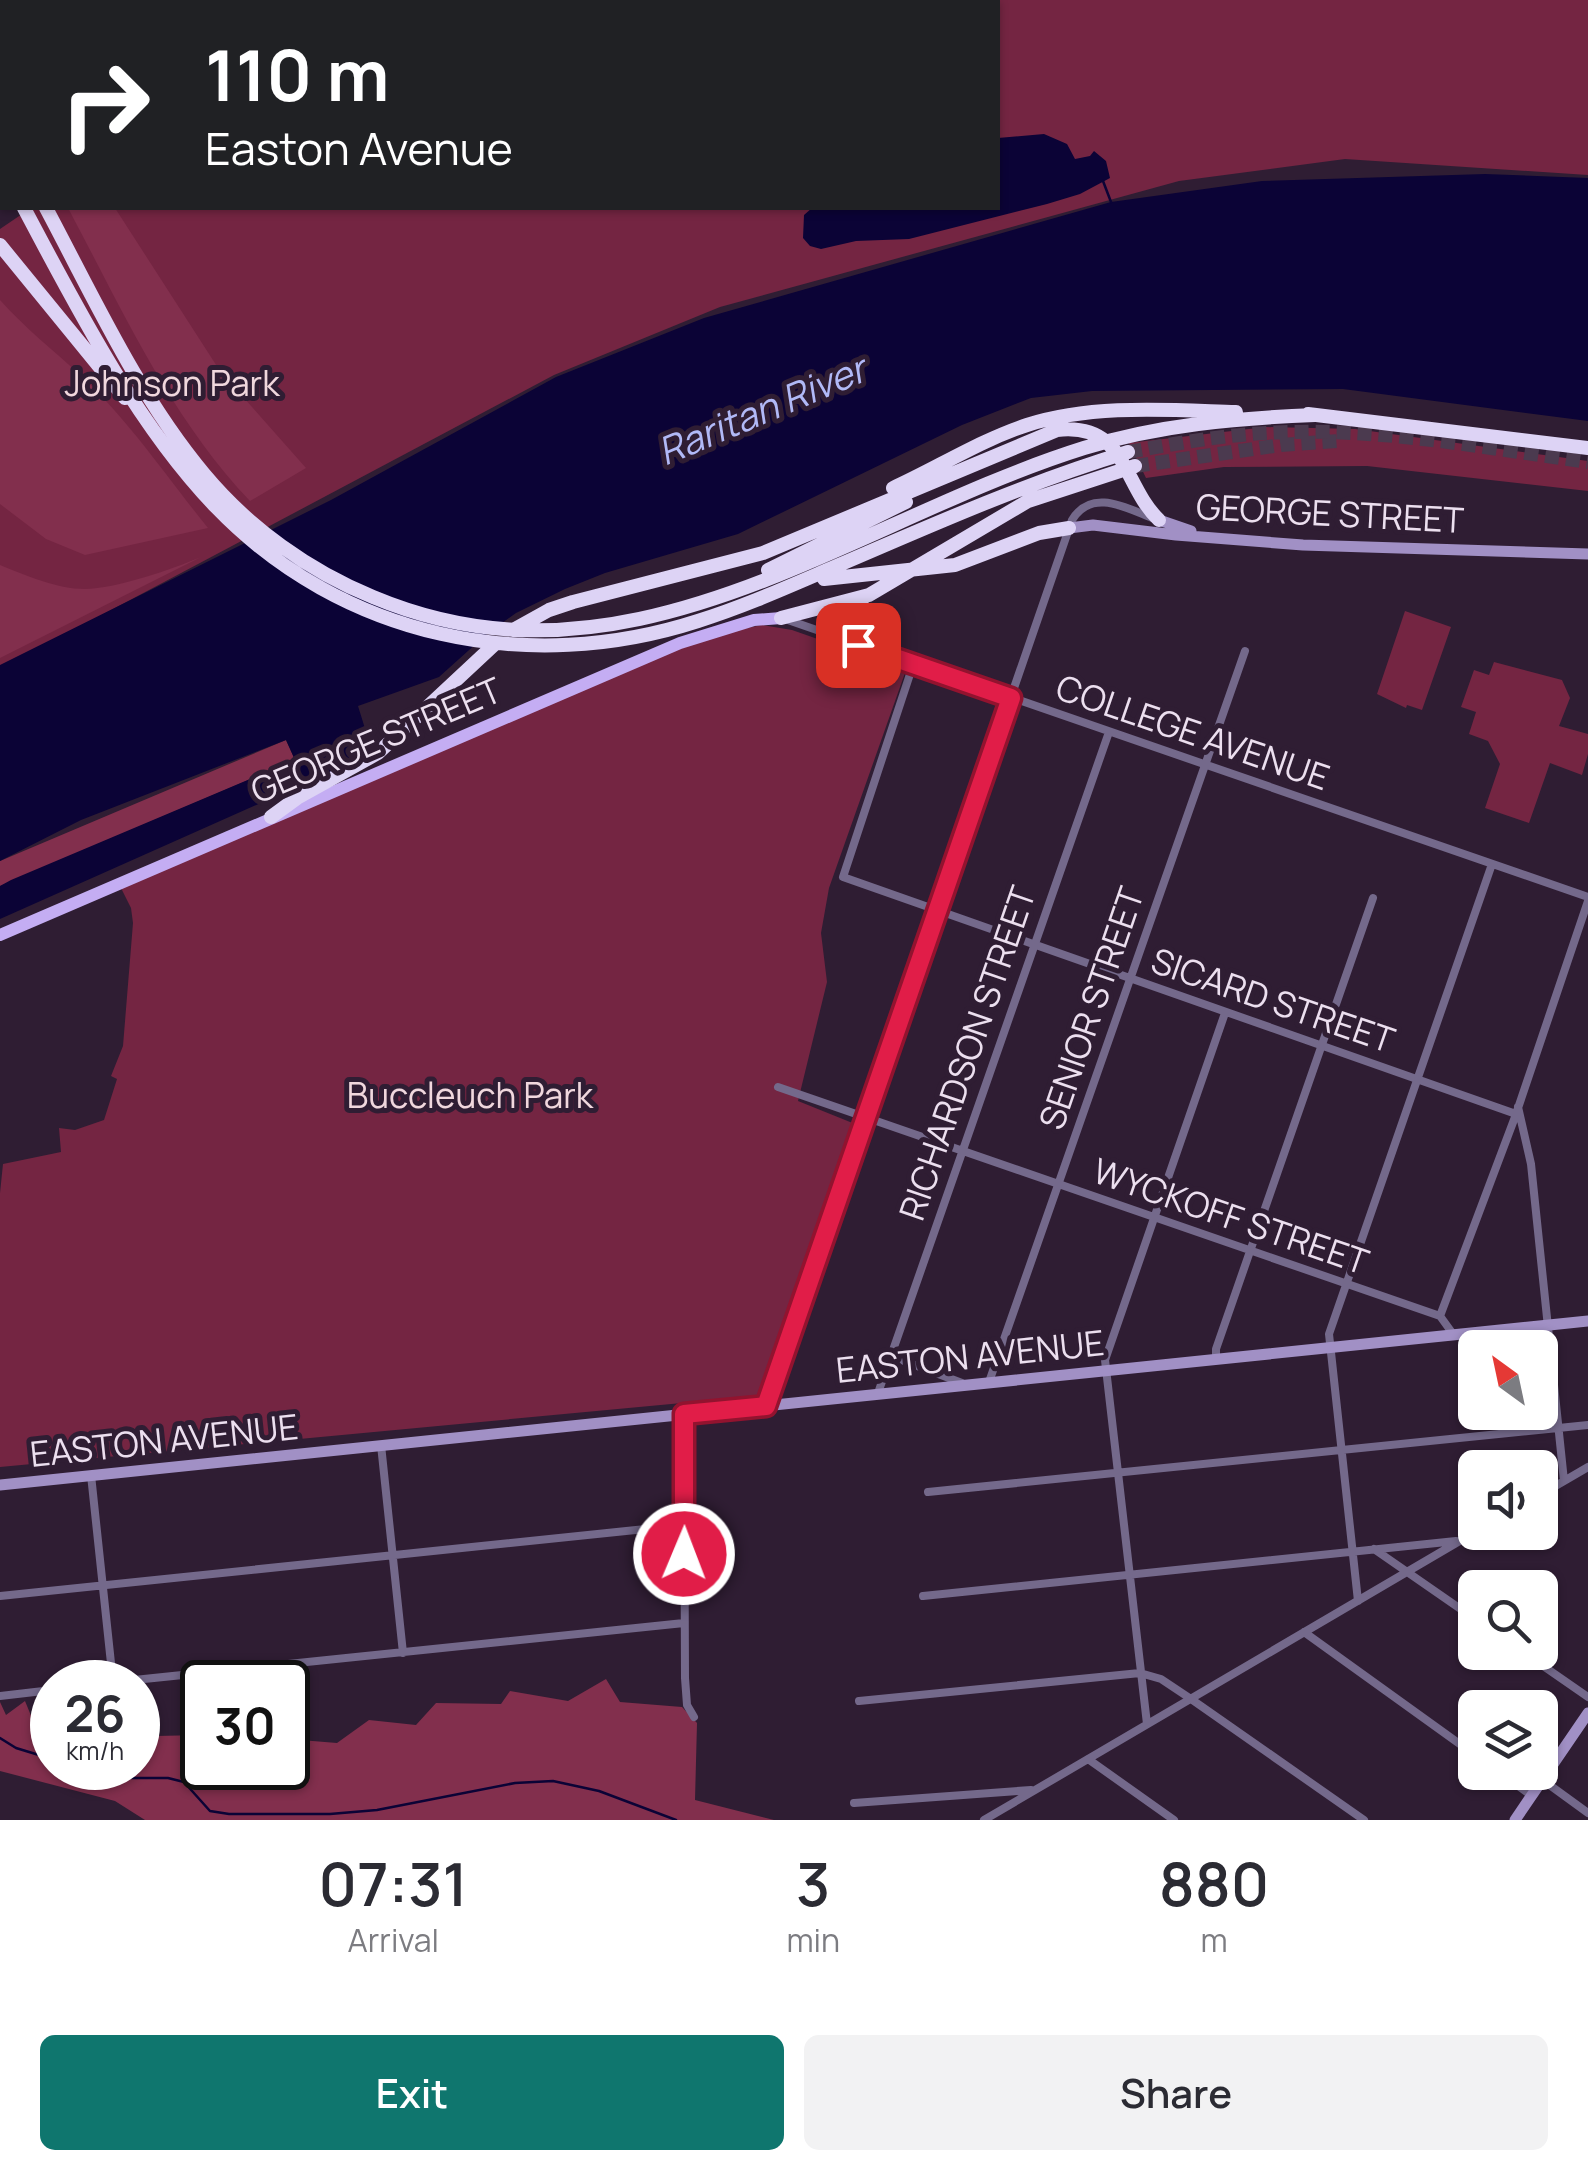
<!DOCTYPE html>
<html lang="en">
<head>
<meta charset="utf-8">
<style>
	:root { --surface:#fff; --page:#f2f2f3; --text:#2b2b33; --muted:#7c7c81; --accent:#0f766e }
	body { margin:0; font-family:Manrope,sans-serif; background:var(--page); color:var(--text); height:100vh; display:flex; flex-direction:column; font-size:38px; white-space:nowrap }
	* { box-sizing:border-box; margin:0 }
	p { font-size:32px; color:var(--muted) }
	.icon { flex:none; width:55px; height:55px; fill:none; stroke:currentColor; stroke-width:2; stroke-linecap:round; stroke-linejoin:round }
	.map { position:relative; height:1820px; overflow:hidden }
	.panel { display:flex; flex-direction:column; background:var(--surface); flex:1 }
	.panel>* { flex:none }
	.guide { position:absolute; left:0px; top:0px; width:1000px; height:210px; box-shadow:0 2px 8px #0004; background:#202124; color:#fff; overflow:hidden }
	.needle { width:65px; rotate:327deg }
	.fabs { position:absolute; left:1458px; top:1330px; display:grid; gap:20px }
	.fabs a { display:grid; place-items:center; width:100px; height:100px; border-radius:15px; background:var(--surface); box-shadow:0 2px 8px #0004; font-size:50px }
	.speed { position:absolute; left:30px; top:1660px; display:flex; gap:20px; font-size:50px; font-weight:700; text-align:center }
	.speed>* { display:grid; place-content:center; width:130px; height:130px; border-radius:50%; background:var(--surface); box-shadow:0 2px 8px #0004; line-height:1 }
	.speed small { font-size:25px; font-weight:400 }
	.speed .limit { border:5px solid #111; border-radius:15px; background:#fff; color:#111 }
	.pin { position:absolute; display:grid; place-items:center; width:85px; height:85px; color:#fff; margin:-42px; border-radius:20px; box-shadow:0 5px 15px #0006 }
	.me { position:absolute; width:110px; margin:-55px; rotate:1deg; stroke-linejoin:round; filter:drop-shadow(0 0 8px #0008) }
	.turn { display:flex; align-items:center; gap:35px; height:210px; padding:0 40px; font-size:45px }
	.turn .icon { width:130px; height:130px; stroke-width:2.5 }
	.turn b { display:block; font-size:70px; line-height:85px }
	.eta { display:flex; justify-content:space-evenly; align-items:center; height:170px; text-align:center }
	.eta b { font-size:60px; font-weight:600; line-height:70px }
	.action { display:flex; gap:20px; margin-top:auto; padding:20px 40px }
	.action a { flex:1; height:115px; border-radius:15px; background:var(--accent); color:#fff; font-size:40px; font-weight:600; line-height:115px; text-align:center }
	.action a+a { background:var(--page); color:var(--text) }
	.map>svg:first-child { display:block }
	.green { fill:#742542 }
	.forest { fill:#822f4d }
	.water { fill:#0b0336 }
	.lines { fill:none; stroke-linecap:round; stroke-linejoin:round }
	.stream { stroke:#0b0336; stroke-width:2.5 }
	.highway-tunnel { stroke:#4b3a4f; stroke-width:14; stroke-dasharray:14 7; stroke-linecap:butt }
	.street { stroke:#74698b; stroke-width:8 }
	.secondary { stroke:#a190c5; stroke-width:11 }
	.primary { stroke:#c4adf3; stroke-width:12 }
	.highway { stroke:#ddd3f5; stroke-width:14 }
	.route-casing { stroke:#92132f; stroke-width:25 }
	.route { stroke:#e11d48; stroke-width:18 }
	.labels { text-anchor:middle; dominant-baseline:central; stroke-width:10; stroke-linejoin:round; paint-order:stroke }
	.park-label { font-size:35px; fill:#f0d7dd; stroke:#2f1d33 }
	.street-label { font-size:35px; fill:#ecdfef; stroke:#2f1d33 }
	.water-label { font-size:38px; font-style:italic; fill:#b1b9f7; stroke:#2f1d33 }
</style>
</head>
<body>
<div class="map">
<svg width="1588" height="1820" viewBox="0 0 1588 1820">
	<rect width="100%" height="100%" fill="#2f1d33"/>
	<path class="green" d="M353 0H1588V175L1345 159 1179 181 720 307 554 375 0 669V229L31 208H998V2H349Z
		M1266 427 1355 429 1588 461V491L1367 466 1224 467 1146 478 1129 443Z
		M1405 611 1451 627 1422 710 1407 705 1406 708 1377 694Z
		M762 625 792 630 906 670 829 888 821 933 827 982 798 1101 855 1124 757 1396 0 1467V1193L3 1164 61 1152 59 1128 75 1130 104 1120 117 1079 111 1076 123 1046 133 923 131 908 121 888 686 646 732 631Z
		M1494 662 1562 680 1570 698 1559 726 1588 734V754L1582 775 1550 763 1529 823 1485 808 1500 764 1488 741 1469 734 1476 712 1461 707 1474 670 1489 675Z"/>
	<path class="forest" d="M68 208H115L220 371 306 468 250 501C170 417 122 309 68 208Z
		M0 300C25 328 52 349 79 374 128 419 166 476 208 528L85 555 46 539 0 504Z
		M201 557 0 658V565C25 575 57 589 85 589 115 589 173 569 201 557Z
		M286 740 295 760 0 886V861Z
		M606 1679 620 1702 682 1707 697 1723 695 1800 774 1820H145L115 1801 0 1771V1702L6 1715 25 1701 39 1735 52 1741V1768H138V1740L156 1736 202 1735V1768H288V1739L337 1743 369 1720 416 1725 436 1703 501 1704 510 1691 568 1701Z"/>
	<path class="water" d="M1044 134 1067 144 1075 159 1090 156 1094 151 1106 161 1110 178 1080 194 1047 204 909 239 856 241 821 249 810 246 803 238 804 215 812 208H998V138Z
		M1485 174 1588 178V421L1343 389 1092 391 1031 398 962 425 738 534 605 573 565 589 516 613 488 633 439 677 358 706 367 735 361 739 366 753 302 789 296 788 272 798 0 919V886L11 880 295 760 286 740 81 820 0 861V665L331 500 556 377 704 318 1111 202 1262 181Z"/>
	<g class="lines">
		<path class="stream" d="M1103 181 1111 202
			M0 1738 16 1748 52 1759
			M79 1768 132 1778H168L184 1782 210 1811 229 1814H330L377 1810 515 1783 553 1781 599 1791 676 1820"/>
		<path class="highway-tunnel" d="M1128 452C1184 442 1240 432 1296 432 1394 430 1492 449 1588 462
			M1135 466 1281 445 1338 441"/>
		<path class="street" d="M785 619 1588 897
			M913 665 843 877 1516 1114
			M778 1087 1440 1316
			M1518 1107 1531 1164 1564 1481
			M1453 1334 1440 1316 1515 1117 1588 901
			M891 1356 962 1383
			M1216 1358V1349L1373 898
			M989 1382 1245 651
			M878 1393 1109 732
			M766 1406 1072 520C1092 487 1128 509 1155 519
			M684 1414 685 1678 687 1705 694 1717
			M381 1445 403 1653
			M91 1475 113 1682
			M928 1492 1588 1425
			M1540 1495 1588 1467
			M1374 1549 1475 1619
			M0 1596 684 1525
			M923 1596 1456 1541
			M1358 1601 1329 1334 1492 864
			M1304 1632 1475 1755
			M1523 1652 1588 1697
			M115 1682 684 1623
			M0 1696 52 1690
			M859 1701 1140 1673 1161 1679 1191 1699 1364 1820
			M1147 1724 1105 1360 1225 1013
			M1088 1759 1174 1820
			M1499 1772 1532 1796
			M1544 1781 1588 1813
			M854 1803 1031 1790
			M984 1820 1475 1532"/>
		<path class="secondary" d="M277 2 280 0
			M300 2 304 0
			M0 185 2 183
			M0 201 2 199
			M1159 520 1191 531
			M1069 528 1093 525 1176 535 1303 545 1588 554
			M0 1485 1588 1321
			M1515 1820 1588 1713"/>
		<path class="primary" d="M0 935 680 643 754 620 781 618"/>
		<path class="highway" d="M86 0 88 2
			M111 0 113 2
			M10 2 16 0
			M0 12 2 9
			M0 113 2 120
			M0 161 2 166
			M24 208C77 308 137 425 216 507 342 638 528 676 698 621 746 606 792 585 839 565 934 524 1029 482 1128 452
			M46 208C94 298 138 395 204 474 249 528 309 571 373 597 630 705 848 522 1084 448 1158 425 1237 418 1315 415
			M0 245 125 398
			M1308 414 1588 448
			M893 488C937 468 981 440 1027 425 1093 404 1168 410 1236 412
			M768 570 906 502
			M824 579 955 565 1039 533 1069 528
			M781 618 869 595 1028 501 1135 466
			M513 630 549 610 573 602 763 553 1057 430C1127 422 1122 485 1159 520
			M858 645 851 637 845 622 862 601
			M271 817 297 798 378 753 496 643"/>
	</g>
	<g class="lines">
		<g class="route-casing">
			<path id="route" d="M684 1554V1414L766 1406 1011 698 858 645"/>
		</g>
		<use href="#route" class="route"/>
	</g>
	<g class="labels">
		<g class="park-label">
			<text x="172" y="383">Johnson Park</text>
			<text x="470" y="1095">Buccleuch Park</text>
		</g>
		<g class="street-label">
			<text transform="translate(1330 513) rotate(3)">GEORGE STREET</text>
			<text transform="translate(1193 732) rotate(19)">COLLEGE AVENUE</text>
			<text transform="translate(376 740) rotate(-23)">GEORGE STREET</text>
			<text transform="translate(1273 1000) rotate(19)">SICARD STREET</text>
			<text transform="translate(1091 1008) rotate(-71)">SENIOR STREET</text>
			<text transform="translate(967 1053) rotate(-71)">RICHARDSON STREET</text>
			<text transform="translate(1231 1216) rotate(19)">WYCKOFF STREET</text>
			<text transform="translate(970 1356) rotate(-6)">EASTON AVENUE</text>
			<text transform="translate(164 1440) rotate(-6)">EASTON AVENUE</text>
		</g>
		<g class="water-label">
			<text transform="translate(761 409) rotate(-23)">Raritan River</text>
		</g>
	</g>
</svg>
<div class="fabs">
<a><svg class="needle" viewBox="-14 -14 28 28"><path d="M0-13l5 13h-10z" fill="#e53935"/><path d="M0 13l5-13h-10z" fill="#7c7c81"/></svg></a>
<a><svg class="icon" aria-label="sound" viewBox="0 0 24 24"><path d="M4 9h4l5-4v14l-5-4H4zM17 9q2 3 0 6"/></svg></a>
<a><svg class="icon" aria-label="search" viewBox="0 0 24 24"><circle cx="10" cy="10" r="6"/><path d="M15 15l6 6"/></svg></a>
<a><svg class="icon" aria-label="layers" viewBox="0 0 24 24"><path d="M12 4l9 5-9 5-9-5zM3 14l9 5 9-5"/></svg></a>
</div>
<div class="speed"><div>26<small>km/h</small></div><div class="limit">30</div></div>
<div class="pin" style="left:858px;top:645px;background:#d93025"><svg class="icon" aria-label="arrive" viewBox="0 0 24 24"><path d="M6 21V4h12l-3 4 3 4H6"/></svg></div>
<svg class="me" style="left:684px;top:1554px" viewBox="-20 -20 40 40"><circle r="17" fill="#e11d48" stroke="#fff" stroke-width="3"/><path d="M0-11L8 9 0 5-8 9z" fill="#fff"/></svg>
<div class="guide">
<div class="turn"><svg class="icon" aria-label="right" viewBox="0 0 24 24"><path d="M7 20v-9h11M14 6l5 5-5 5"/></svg><div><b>110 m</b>Easton Avenue</div></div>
</div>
</div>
<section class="panel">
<div class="eta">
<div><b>07:31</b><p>Arrival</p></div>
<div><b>3</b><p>min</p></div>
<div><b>880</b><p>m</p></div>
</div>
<div class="action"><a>Exit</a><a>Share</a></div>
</section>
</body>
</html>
